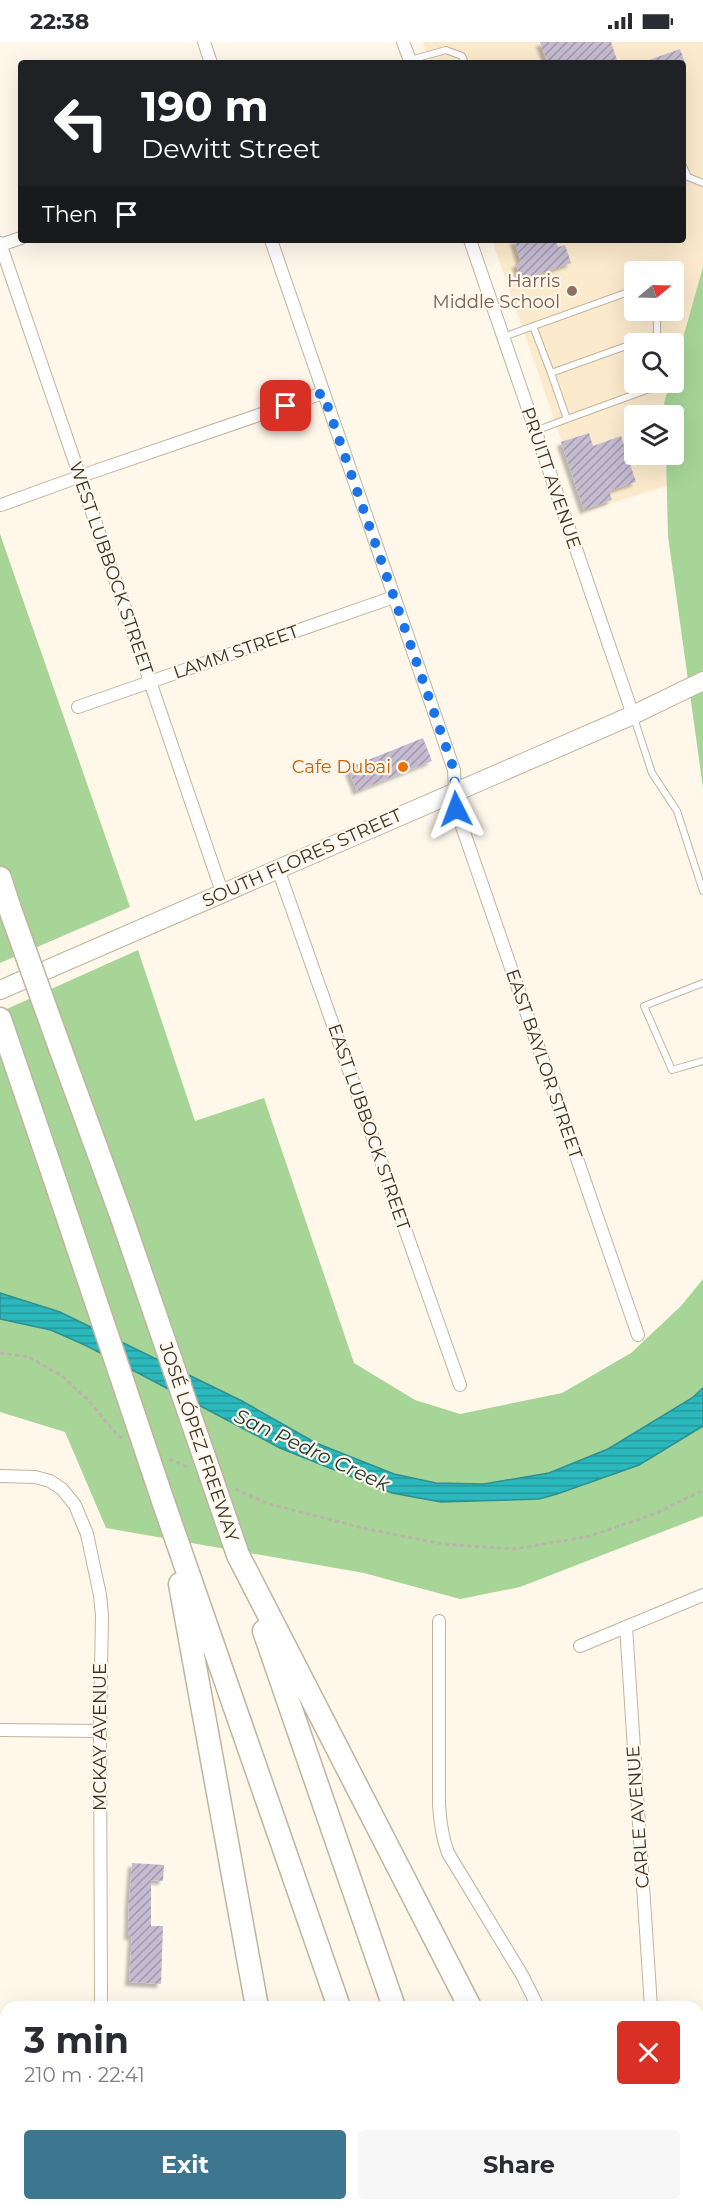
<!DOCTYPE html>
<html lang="en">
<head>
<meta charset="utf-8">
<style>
	:root { --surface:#fff; --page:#f7f7f7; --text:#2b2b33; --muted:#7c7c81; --accent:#3c768f }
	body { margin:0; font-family:Montserrat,sans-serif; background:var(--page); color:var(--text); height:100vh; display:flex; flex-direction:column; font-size:22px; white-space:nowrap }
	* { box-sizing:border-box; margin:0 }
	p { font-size:20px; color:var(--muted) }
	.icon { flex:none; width:33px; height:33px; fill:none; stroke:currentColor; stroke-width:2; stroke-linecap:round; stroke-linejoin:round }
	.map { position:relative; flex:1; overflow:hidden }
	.panel { position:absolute; left:0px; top:1959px; width:704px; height:210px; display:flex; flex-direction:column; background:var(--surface); border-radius:18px 18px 0 0; box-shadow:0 6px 24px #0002 }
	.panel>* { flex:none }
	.top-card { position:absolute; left:18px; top:18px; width:668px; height:183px; border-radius:6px; box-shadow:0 6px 24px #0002; background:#202124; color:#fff; overflow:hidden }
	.needle { width:39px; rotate:71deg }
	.controls { position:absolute; left:624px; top:219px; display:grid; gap:12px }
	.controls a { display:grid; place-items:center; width:60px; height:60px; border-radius:6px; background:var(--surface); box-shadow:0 6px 24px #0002; font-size:30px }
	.pin { position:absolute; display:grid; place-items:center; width:51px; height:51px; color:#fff; margin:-26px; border-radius:12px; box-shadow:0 3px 9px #0006 }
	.me { position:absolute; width:66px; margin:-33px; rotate:357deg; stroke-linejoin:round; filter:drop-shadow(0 0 4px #0008) }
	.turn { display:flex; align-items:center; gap:21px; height:126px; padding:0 24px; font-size:27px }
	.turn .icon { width:78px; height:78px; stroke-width:2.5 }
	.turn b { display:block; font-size:42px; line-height:51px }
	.then { display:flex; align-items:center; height:57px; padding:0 24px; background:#0003; gap:12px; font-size:22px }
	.round { display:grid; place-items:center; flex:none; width:63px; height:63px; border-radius:6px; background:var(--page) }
	.head { display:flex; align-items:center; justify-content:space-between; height:102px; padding:0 24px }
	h1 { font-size:36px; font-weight:700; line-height:45px }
	.primary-button { display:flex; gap:12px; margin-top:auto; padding:12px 24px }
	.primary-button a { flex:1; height:69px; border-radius:6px; background:var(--accent); color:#fff; font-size:24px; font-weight:700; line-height:69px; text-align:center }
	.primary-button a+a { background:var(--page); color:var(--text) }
	.status { display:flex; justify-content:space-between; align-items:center; height:42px; padding:0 30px; background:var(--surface); direction:ltr }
	.status svg { height:16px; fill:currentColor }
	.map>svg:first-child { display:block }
	.built { fill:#fbeacc; fill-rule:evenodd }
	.green { fill:#a6d597 }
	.water { fill:url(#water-rules); stroke:#2f9091; stroke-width:1.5 }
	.building { fill:url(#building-hatch); filter:url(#shadow) }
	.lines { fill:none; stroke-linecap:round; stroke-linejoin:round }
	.lane-casing { stroke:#c0b49e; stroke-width:8 }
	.street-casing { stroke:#c0b49e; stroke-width:14 }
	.secondary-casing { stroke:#c0b49e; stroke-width:20 }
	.highway-casing { stroke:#c0b49e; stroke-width:25 }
	.path { stroke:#bbb4a9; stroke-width:3; stroke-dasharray:4.5 3; stroke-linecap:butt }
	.lane { stroke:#fff; stroke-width:6 }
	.street { stroke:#fff; stroke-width:12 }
	.secondary { stroke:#fff; stroke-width:18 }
	.highway { stroke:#fff; stroke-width:22 }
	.highway-bridge-casing { stroke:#c0b49e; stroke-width:25; stroke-linecap:butt }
	.highway-bridge { stroke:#fff; stroke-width:22 }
	.route { stroke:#1a73e8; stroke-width:10; stroke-dasharray:0 18 }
	.education-dot { fill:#8d6e63; stroke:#fff7ea; stroke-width:2 }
	.food-dot { fill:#e8710a; stroke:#fff7ea; stroke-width:2 }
	.labels { text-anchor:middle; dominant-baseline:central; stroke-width:4.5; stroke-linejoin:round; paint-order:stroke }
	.education-label { font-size:18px; fill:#785e54; stroke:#fff7ea; text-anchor:end }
	.street-label { font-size:18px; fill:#37322a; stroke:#fff7ea }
	.food-label { font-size:18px; fill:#c56008; stroke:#fff7ea; text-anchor:end }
	.water-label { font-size:20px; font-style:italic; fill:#223939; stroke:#fff7ea }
</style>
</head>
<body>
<div class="status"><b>22:38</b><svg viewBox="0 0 49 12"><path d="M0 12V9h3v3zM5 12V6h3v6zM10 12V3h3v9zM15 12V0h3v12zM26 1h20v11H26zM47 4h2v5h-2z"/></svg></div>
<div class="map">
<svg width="703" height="2169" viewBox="0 0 703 2169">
	<defs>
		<pattern id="water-rules" width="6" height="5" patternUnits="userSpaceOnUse" patternTransform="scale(1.5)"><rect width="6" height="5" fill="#2bb9bd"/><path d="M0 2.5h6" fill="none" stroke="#26979a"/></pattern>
		<pattern id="building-hatch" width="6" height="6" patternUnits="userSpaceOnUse" patternTransform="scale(1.5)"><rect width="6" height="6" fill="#c5bcd2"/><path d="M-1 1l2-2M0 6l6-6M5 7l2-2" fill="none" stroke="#a199ab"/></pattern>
		<filter id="shadow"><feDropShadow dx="-4" dy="4" stdDeviation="1.5" flood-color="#0004"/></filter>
	</defs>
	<rect width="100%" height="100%" fill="#fff7ea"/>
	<path class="built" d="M423 0H703V225L674 330V302H634V340L671 341 664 363 665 373 634 374V412L666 413 667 444 586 469 492 198H682V21H430ZM634 230H674V268H634Z"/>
	<path class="green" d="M703 225V746L668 494 666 413 674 412V374L665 373 664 361 670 341 674 340V328Z
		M0 492 130 865 0 921Z
		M138 908 195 1079 264 1056 354 1321 415 1358 460 1372 562 1351 631 1311 681 1264 703 1237V1474L520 1545 460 1557 364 1531 106 1486 65 1390 0 1370V970Z"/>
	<path class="water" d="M0 1251 60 1270 242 1359 316 1401 394 1432 436 1441 484 1442 549 1431 608 1407 692 1356 703 1346V1384L639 1423 557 1452 539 1457 441 1460 392 1451 280 1406 87 1304 51 1288 0 1277Z"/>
	<path class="building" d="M540 0H611L618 21H553L546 17Z
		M680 7 685 21H647L646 19Z
		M514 198H556L558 205 565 203 571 221 521 238 516 222 521 220Z
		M589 391 593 404 621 394 636 440 609 449 612 458 584 468 561 400Z
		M423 696 432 719 357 749 348 726Z
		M132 1821 164 1823 163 1839 151 1838V1884H163L161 1942 129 1940 132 1894H128L129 1861Z"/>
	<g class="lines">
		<g class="lane-casing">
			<path id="lane" d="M410 18 446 8 462 14 465 21
				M682 122 688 135 703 141
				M533 284 551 331 657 293V268
				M503 295 634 248
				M551 331 567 377 652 346 653 340
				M535 389 567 377
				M634 676 652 731 677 769 703 849
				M703 941 644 964 672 1028 703 1019"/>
		</g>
		<g class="street-casing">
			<path id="street" d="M204 0 211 21
				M403 0 411 21
				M271 198 454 728 456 767 638 1293
				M470 198 633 673
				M0 201 222 850
				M0 203 21 196
				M1 463 81 434 323 351
				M78 665 394 555
				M278 827 460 1343
				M0 1434 35 1435 50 1439 62 1447 75 1463 87 1492 100 1553 102 1573 100 1689 101 1965
				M439 1579V1762C440 1779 442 1795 448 1811L522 1933 538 1965
				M626 1585 651 1965
				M580 1604 703 1553
				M0 1688 100 1689
				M698 1999H703
				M0 2098H6
				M134 2163V2169
				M663 2163V2169"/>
		</g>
		<g class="secondary-casing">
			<path id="secondary" d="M0 948 633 673 703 639"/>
		</g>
		<g class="highway-casing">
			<path id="highway" d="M0 836 10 867
				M0 977 58 1147
				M60 1006 122 1176
				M163 1459 339 1965
				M238 1513 470 1965
				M180 1542 257 1965
				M264 1589 394 1965
				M309 2163 312 2169
				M406 2163 408 2169
				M461 2163 464 2169
				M553 2163 555 2169"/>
		</g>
		<path class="path" d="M0 1311 29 1315 62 1334 88 1358 118 1394 122 1396
			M169 1417 188 1425
			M235 1447 269 1462 367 1487 443 1502 515 1507 590 1494 657 1471 703 1448"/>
		<use href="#lane" class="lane"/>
		<use href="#street" class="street"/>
		<use href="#secondary" class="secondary"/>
		<use href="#highway" class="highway"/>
		<g class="highway-bridge-casing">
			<path id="highway-bridge" d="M10 867 60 1006
				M58 1147 163 1459
				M122 1176 238 1513"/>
		</g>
		<use href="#highway-bridge" class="highway-bridge"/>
	</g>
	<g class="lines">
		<path class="route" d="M286 364 323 351 454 728 456 767"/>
	</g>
	<circle class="education-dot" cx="572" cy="249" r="6"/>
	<circle class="food-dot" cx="403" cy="725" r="6"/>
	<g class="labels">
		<g class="education-label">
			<text x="560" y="239">Harris<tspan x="560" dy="21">Middle School</tspan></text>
		</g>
		<g class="street-label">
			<text transform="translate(551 436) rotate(71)">PRUITT AVENUE</text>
			<text transform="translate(111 526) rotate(71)">WEST LUBBOCK STREET</text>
			<text transform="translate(236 610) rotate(-19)">LAMM STREET</text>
			<text transform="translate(302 816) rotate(-24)">SOUTH FLORES STREET</text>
			<text transform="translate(544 1022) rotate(71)">EAST BAYLOR STREET</text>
			<text transform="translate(369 1085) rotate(71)">EAST LUBBOCK STREET</text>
			<text transform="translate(199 1400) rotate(71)">JOSÉ LÓPEZ FREEWAY</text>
			<text transform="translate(100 1695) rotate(-90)">MCKAY AVENUE</text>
			<text transform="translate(638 1775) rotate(-94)">CARLE AVENUE</text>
		</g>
		<g class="food-label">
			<text x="391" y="725">Cafe Dubai</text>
		</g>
		<g class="water-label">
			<text transform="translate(312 1408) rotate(25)">San Pedro Creek</text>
		</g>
	</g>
</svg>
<div class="controls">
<a><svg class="needle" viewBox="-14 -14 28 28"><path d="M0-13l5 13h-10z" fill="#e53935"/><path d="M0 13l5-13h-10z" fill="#7c7c81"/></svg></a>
<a><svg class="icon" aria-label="search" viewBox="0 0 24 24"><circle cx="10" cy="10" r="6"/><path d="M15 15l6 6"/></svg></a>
<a><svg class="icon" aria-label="layers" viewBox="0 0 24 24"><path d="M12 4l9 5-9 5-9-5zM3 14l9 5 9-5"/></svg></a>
</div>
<div class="pin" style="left:286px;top:364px;background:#d93025"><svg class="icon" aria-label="arrive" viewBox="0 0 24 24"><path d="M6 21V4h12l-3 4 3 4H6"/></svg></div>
<svg class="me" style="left:456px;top:767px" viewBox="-20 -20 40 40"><path d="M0-17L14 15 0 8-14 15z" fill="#1a73e8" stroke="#fff" stroke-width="4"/></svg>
<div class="top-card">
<div class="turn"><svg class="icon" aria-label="left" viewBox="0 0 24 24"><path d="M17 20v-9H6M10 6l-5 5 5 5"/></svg><div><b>190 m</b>Dewitt Street</div></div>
<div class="then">Then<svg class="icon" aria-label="arrive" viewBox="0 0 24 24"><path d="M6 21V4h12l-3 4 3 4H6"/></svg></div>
</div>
<section class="panel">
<div class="head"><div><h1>3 min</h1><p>210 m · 22:41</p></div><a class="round" style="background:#d93025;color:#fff"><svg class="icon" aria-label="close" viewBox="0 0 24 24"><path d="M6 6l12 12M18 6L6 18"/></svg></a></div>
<div class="primary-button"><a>Exit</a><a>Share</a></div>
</section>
</div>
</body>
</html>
